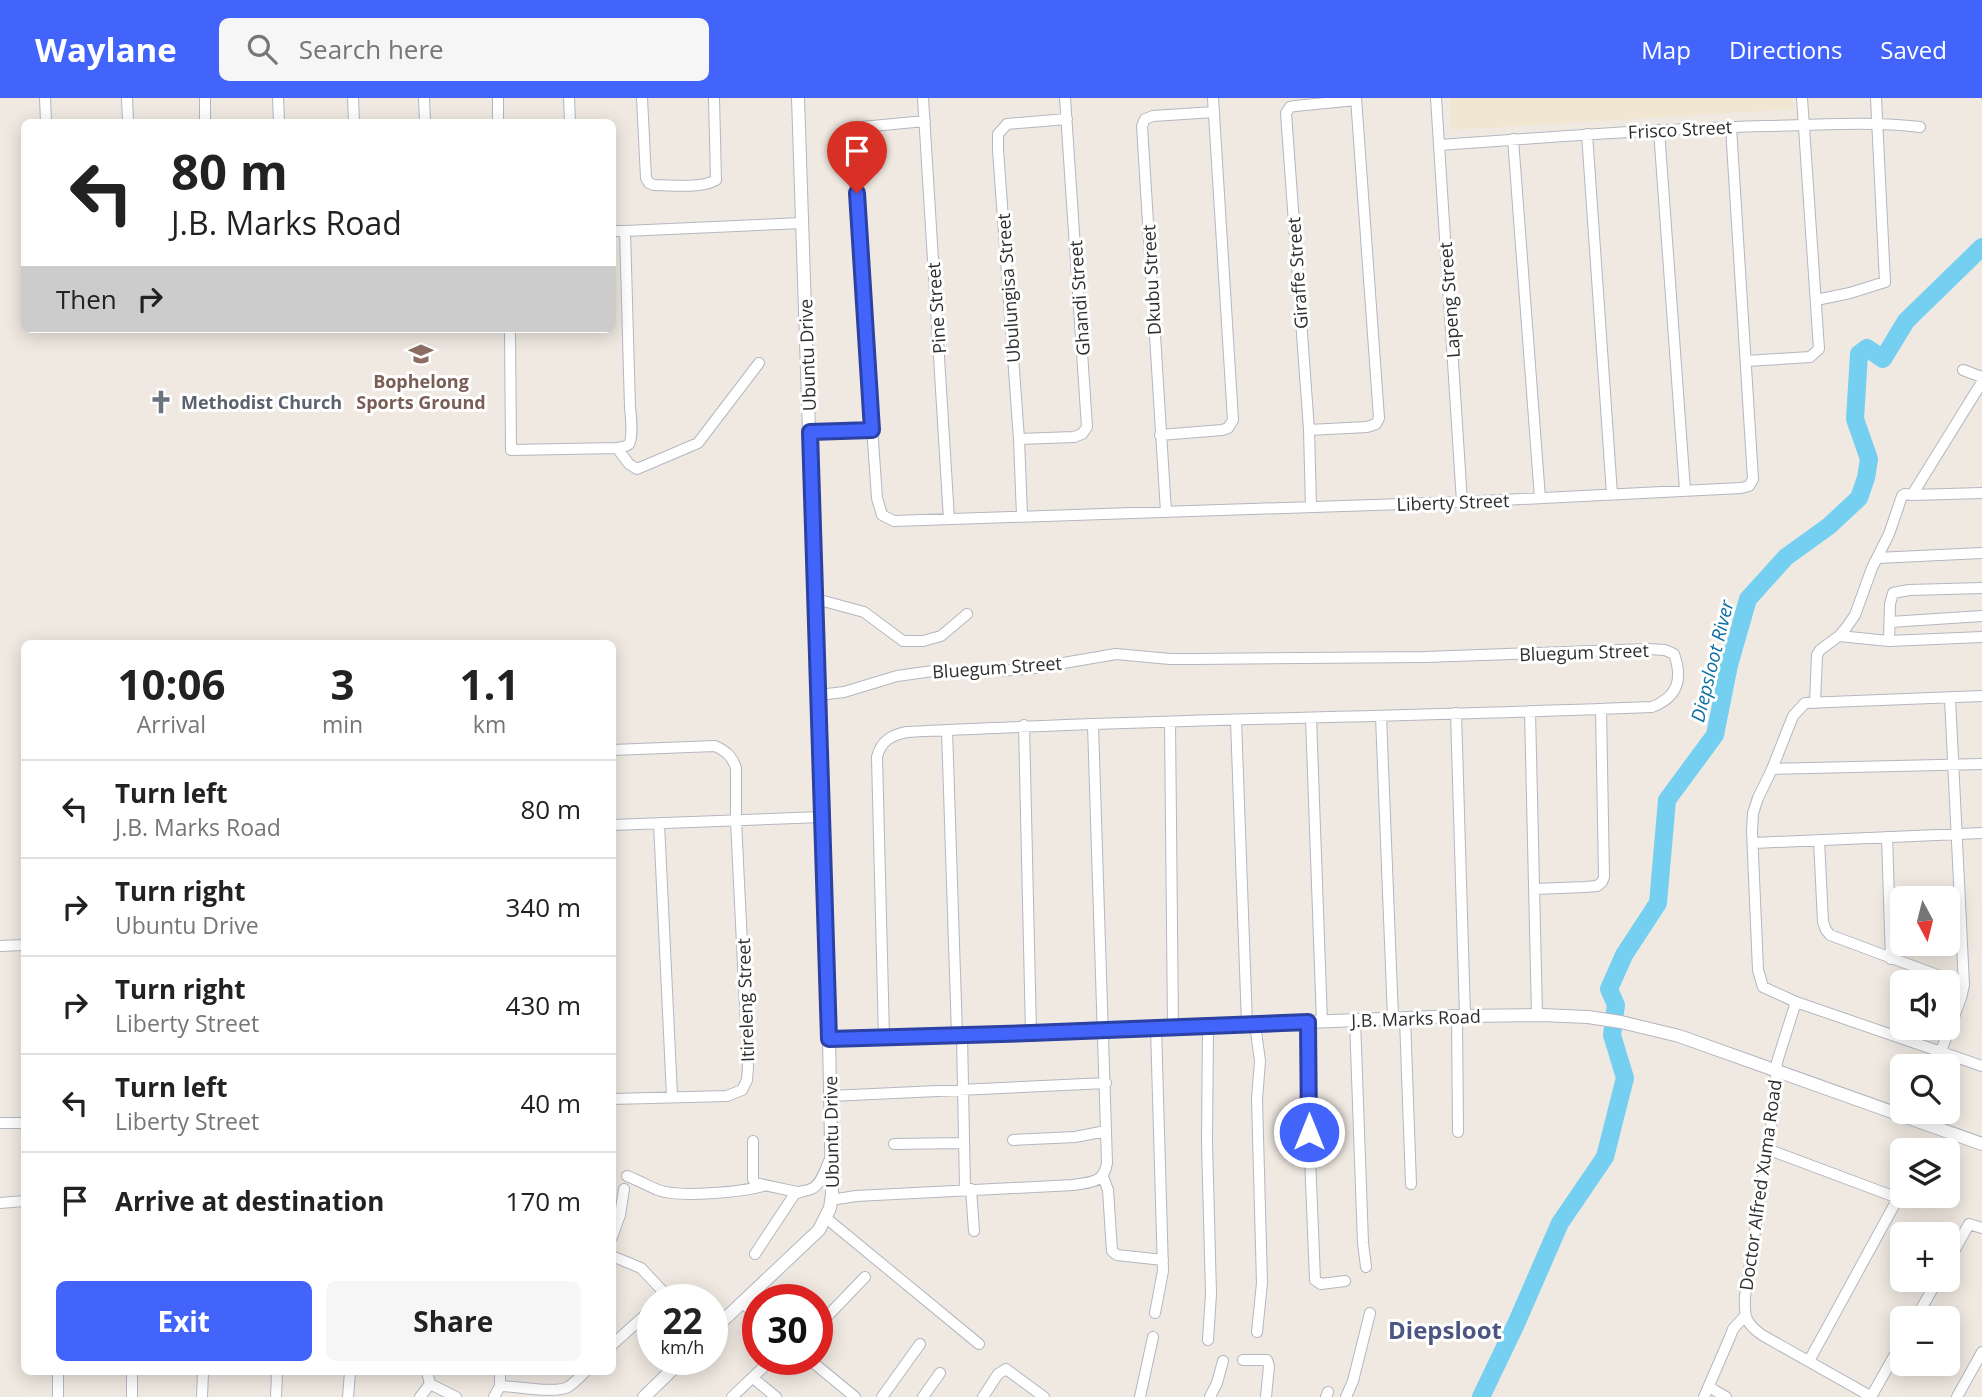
<!DOCTYPE html>
<html lang="en">
<head>
<meta charset="utf-8">
<style>
	:root { --surface:#fff; --page:#f6f6f6; --text:#222; --muted:#767676; --line:#e0e0e0; --accent:#4264fb }
	body { margin:0; font-family:"Open Sans",sans-serif; background:var(--page); color:var(--text); height:100vh; display:flex; flex-direction:column; font-size:26px; white-space:nowrap }
	* { box-sizing:border-box; margin:0 }
	p { font-size:23px; color:var(--muted) }
	.icon { flex:none; width:38px; height:38px; fill:none; stroke:currentColor; stroke-width:2; stroke-linecap:round; stroke-linejoin:round }
	.map { position:relative; flex:1; overflow:hidden }
	.sheet { position:absolute; left:21px; top:542px; width:595px; height:735px; display:flex; flex-direction:column; background:var(--surface); border-radius:10px; box-shadow:0 4px 18px #0003 }
	.sheet>* { flex:none }
	.guide { position:absolute; left:21px; top:21px; width:595px; height:214px; border-radius:10px; box-shadow:0 4px 18px #0003; background:#fff; color:var(--text); overflow:hidden }
	.needle { width:46px; rotate:173deg }
	.controls { position:absolute; left:1890px; top:788px; display:grid; gap:14px }
	.controls a { display:grid; place-items:center; width:70px; height:70px; border-radius:10px; background:var(--surface); box-shadow:0 4px 18px #0003; font-size:35px }
	.speed { position:absolute; left:637px; top:1186px; display:flex; gap:14px; font-size:35px; font-weight:700; text-align:center }
	.speed>* { display:grid; place-content:center; width:91px; height:91px; border-radius:50%; background:var(--surface); box-shadow:0 4px 18px #0003; line-height:1 }
	.speed small { font-size:18px; font-weight:400 }
	.speed .limit { border:10px solid #d22; background:#fff; color:#111 }
	.pin { position:absolute; display:grid; place-items:center; width:60px; height:60px; color:#fff; margin:-72px -30px; border-radius:50% 50% 50% 0; rotate:-45deg; box-shadow:0 0 7px #0007 }
	.pin .icon { rotate:45deg }
	.me { position:absolute; width:77px; margin:-38px; rotate:0deg; stroke-linejoin:round; filter:drop-shadow(0 0 5px #0008) }
	.turn { display:flex; align-items:center; gap:24px; height:147px; padding:0 35px; font-size:32px }
	.turn .icon { width:91px; height:91px; stroke-width:2.5 }
	.turn b { display:block; font-size:49px; line-height:60px }
	.then { display:flex; align-items:center; height:66px; padding:0 35px; background:#0003; gap:14px; font-size:26px }
	.eta { display:flex; justify-content:space-evenly; align-items:center; height:119px; text-align:center }
	.eta b { font-size:42px; font-weight:700; line-height:49px }
	.action { display:flex; gap:14px; margin-top:auto; padding:14px 35px }
	.action a { flex:1; height:80px; border-radius:10px; background:var(--accent); color:#fff; font-size:28px; font-weight:700; line-height:80px; text-align:center }
	.action a+a { background:var(--page); color:var(--text) }
	ul { padding:0; list-style:none }
	li { display:flex; align-items:center; gap:21px; height:98px; padding:0 35px; border-top:2px solid var(--line) }
	li div { flex:1 }
	li b { display:block; font-size:26px }
	li em { font-style:normal }
	header { display:flex; align-items:center; gap:42px; box-sizing:border-box; height:98px; padding:0 35px; background:var(--accent); color:#fff }
	header strong { font-size:33px }
	nav { display:flex; gap:38px; margin-inline-start:auto; font-size:24px }
	.search { width:490px; height:63px; background:var(--page); display:flex; align-items:center; gap:18px; box-sizing:border-box; padding:0 24px; border-radius:10px; color:var(--muted); font-size:26px }
	.map>svg:first-child { display:block }
	.education { fill:#f0e6d1 }
	.lines { fill:none; stroke-linecap:round; stroke-linejoin:round }
	.river { stroke:#75cff0; stroke-width:18 }
	.minor-casing { stroke:#b4b7c1; stroke-width:12 }
	.tertiary-casing { stroke:#b4b7c1; stroke-width:14 }
	.minor { stroke:#fff; stroke-width:10 }
	.tertiary { stroke:#fff; stroke-width:12 }
	.route-casing { stroke:#2b41a3; stroke-width:18 }
	.route { stroke:#4264fb; stroke-width:12 }
	.labels { text-anchor:middle; dominant-baseline:central; stroke-width:6; stroke-linejoin:round; paint-order:stroke }
	.street-label { font-size:18px; fill:#2e2e2e; stroke:#fff }
	.education-label { font-size:18px; font-weight:bold; fill:#785e54; stroke:#fff }
	.worship-label { font-size:18px; font-weight:bold; fill:#5b616d; stroke:#fff; text-anchor:start }
	.water-label { font-size:19px; font-style:italic; fill:#0d6fa3; stroke:#fff }
	.district-label { font-size:24px; font-weight:bold; fill:#4d5680; stroke:#fff }
</style>
</head>
<body>
<header>
<strong>Waylane</strong>
<div class="search"><svg class="icon" aria-label="search" viewBox="0 0 24 24"><circle cx="10" cy="10" r="6"/><path d="M15 15l6 6"/></svg>Search here</div>
<nav><a>Map</a><a>Directions</a><a>Saved</a></nav>
</header>
<div class="map">
<svg width="1982" height="1299" viewBox="0 0 1982 1299">
	<rect width="100%" height="100%" fill="#efe9e1"/>
	<path class="education" d="M1450 0H1793L1794 11 1451 32Z"/>
	<g class="lines">
		<path class="river" d="M1481 1299 1516 1226 1560 1125 1605 1059 1625 980 1612 937 1616 907 1609 891 1624 857 1658 805 1667 702 1715 637 1729 567 1748 501 1786 459 1829 428 1859 400 1866 380 1869 361 1855 321 1859 256 1867 250 1883 261 1906 223 1982 149"/>
		<g class="minor-casing">
			<path id="minor" d="M45 0 46 24
				M127 0 128 24
				M205 0V24
				M278 0 279 24
				M353 0 354 24
				M424 0 425 24
				M498 0V24
				M569 0 570 24
				M642 0 646 80 649 85 654 87C672 87 700 91 716 82L714 0
				M923 0 949 421
				M1436 0 1462 404
				M925 23 862 29 856 33 852 43 877 400 882 417 894 423 1462 404 1741 390 1749 388 1753 381 1731 29
				M1659 32 1685 392
				M1587 36 1612 396
				M1513 41 1540 400
				M1440 47C1548 39 1657 31 1765 28 1817 27 1869 23 1920 29
				M625 133 802 125
				M1816 202 1850 195 1885 184 1876 0
				M510 231 511 352 617 350C622 349 626 349 629 346 633 340 631 317 630 309L625 133H612
				M1746 263 1810 259 1819 251 1802 0
				M1963 272 1982 279
				M1309 332 1367 329 1376 326 1379 320 1356 0
				M810 334 872 332
				M1160 337 1222 332 1228 330 1233 322 1213 0
				M1019 341 1074 339 1082 336 1087 329 1065 0
				M617 350 629 366 637 371 698 345 759 265
				M1912 397 1982 284
				M1311 409 1309 332 1286 15 1290 9 1295 8 1356 2
				M1166 414 1142 28 1145 21 1153 18 1214 14
				M1022 418 1019 341 998 52V36L1007 26 1067 21
				M1877 460 1982 455
				M816 501 864 514 903 543H923L941 538 967 516
				M1890 524 1982 518
				M1839 538 1889 543 1982 539
				M1889 543 1890 506 1893 495 1909 492 1982 490
				M819 597 844 594 897 578 933 573H1001L1034 570 1116 556 1170 561H1196L1425 559 1648 551 1665 552 1674 556C1683 581 1678 599 1652 609 1404 619 1155 621 907 634 891 637 881 643 877 659L884 939
				M1982 598 1805 605 1793 618 1772 671 1758 700 1753 715 1752 733 1758 872 1763 889 1796 904 1982 968
				M1815 605 1817 557 1820 552 1839 538 1846 530 1855 517 1872 470 1889 436 1902 398 1905 396 1912 397 1982 395
				M1530 613 1537 917
				M1456 615 1465 918
				M1381 618 1393 920
				M1311 620 1322 924
				M1236 623 1247 926
				M1170 624 1173 929
				M1024 627 1031 935
				M947 632 957 937
				M612 652 715 648C726 653 732 658 736 670V723L748 969 747 982 742 992 727 998 612 1001
				M1772 671 1982 666
				M659 725 672 998
				M612 727 822 719
				M1887 739 1891 861
				M1819 742 1823 824 1826 832 1830 837 1964 887
				M1754 745 1982 735
				M1535 791 1585 789 1597 788 1602 784 1604 779 1601 611
				M0 848 24 847
				M1796 904 1777 964 1775 1003 1745 1198C1744 1218 1745 1225 1762 1237L1872 1299
				M1457 918 1458 1034
				M1405 920 1411 1086
				M1355 922 1363 1145 1366 1169
				M1308 924 1309 1034 1315 1182 1321 1186 1345 1183
				M1255 926 1260 963 1257 1001 1262 1185 1257 1234
				M962 937 965 1091
				M1941 953 1961 900 1964 887 1950 600
				M830 998 1106 985
				M0 1025H24
				M1013 1042 1075 1039 1106 1033
				M753 1043V1081L755 1085 797 1094
				M894 1046 964 1045
				M1767 1051 1898 1100 1809 1263
				M627 1078C638 1082 648 1088 658 1092 679 1100 741 1094 763 1088
				M1103 1079 1108 1092 1112 1153 1117 1157 1163 1162
				M971 1091 974 1133
				M831 1102 856 1098 1073 1087C1091 1084 1104 1085 1107 1065L1093 627
				M0 1105 24 1103
				M826 1120 979 1246
				M612 1139 620 1117 624 1091
				M755 1156 794 1097C800 1092 804 1094 811 1091 822 1087 826 1068 831 1059
				M612 1158 641 1170 671 1202
				M1948 1164 1969 1126 1982 1130
				M742 1204 758 1219
				M1155 1215 1163 1173 1156 930
				M1916 1220 1938 1181
				M817 1229 865 1179
				M1208 1242 1211 1196 1207 1044 1208 928
				M612 1247 653 1210
				M810 1262 855 1299
				M1243 1262H1267L1269 1268 1266 1299
				M132 1274V1299
				M427 1274 430 1286 456 1299
				M753 1280 776 1299
				M500 1288C517 1288 554 1296 568 1289 574 1285 580 1279 585 1274
				M1709 1289 1726 1299
				M58 1299V1274
				M202 1299 203 1274
				M276 1299 277 1274
				M348 1299 350 1274
				M420 1299 430 1286
				M494 1299 500 1288V1274
				M732 1299 771 1262
				M882 1299 920 1246
				M923 1299 940 1275
				M983 1299 998 1276 1006 1271 1044 1299
				M1140 1299 1153 1239
				M1210 1299 1217 1285 1223 1263
				M1326 1299 1328 1294
				M1346 1299 1353 1283 1370 1215
				M1704 1299 1730 1239 1733 1231 1745 1218
				M1871 1299 1902 1244
				M1957 1299 1982 1254"/>
		</g>
		<g class="tertiary-casing">
			<path id="tertiary" d="M829 941 1031 935 1457 918 1541 917 1588 919 1621 924 1679 938 1982 1046
				M712 1233 819 1132 830 1110 832 1096 829 941 798 0
				M644 1299 682 1262"/>
		</g>
		<use href="#minor" class="minor"/>
		<use href="#tertiary" class="tertiary"/>
	</g>
	<g class="lines">
		<g class="route-casing">
			<path id="route" d="M857 95 872 332 810 334 829 941 1031 935 1308 924 1309 1034"/>
		</g>
		<use href="#route" class="route"/>
	</g>
	<defs>
		<g id="school-bare" transform="scale(1.89)"><path d="M0-5L7-2L0 1L-7-2ZM-4 1L0 2.5L4 1V4Q0 6-4 4Z" fill="#8d6e63" stroke="#fff" stroke-width="2.5" paint-order="stroke"/></g>
		<g id="church-bare" transform="scale(1.89)"><path d="M-1.2-6h2.4v3.5h3.3v2.4h-3.3V6h-2.4V-.1h-3.3v-2.4h3.3Z" fill="#6b7280" stroke="#fff" stroke-width="2.5" paint-order="stroke"/></g>
	</defs>
	<g fill-rule="evenodd">
		<use href="#school-bare" x="421" y="256"/>
		<use href="#church-bare" x="161" y="304"/>
	</g>
	<g class="labels">
		<g class="street-label">
			<text transform="translate(1680 31) rotate(-3)">Frisco Street</text>
			<text transform="translate(1297 175) rotate(-94)">Giraffe Street</text>
			<text transform="translate(1151 182) rotate(-93)">Dkubu Street</text>
			<text transform="translate(1008 190) rotate(-94)">Ubulungisa Street</text>
			<text transform="translate(1079 200) rotate(-94)">Ghandi Street</text>
			<text transform="translate(1449 202) rotate(-94)">Lapeng Street</text>
			<text transform="translate(936 210) rotate(-94)">Pine Street</text>
			<text transform="translate(807 257) rotate(-92)">Ubuntu Drive</text>
			<text transform="translate(1453 404) rotate(-2)">Liberty Street</text>
			<text transform="translate(1584 554) rotate(-2)">Bluegum Street</text>
			<text transform="translate(997 569) rotate(-4)">Bluegum Street</text>
			<text transform="translate(745 902) rotate(-92)">Itireleng Street</text>
			<text transform="translate(1416 920) rotate(-2)">J.B. Marks Road</text>
			<text transform="translate(831 1034) rotate(-91)">Ubuntu Drive</text>
			<text transform="translate(1760 1087) rotate(-82)">Doctor Alfred Xuma Road</text>
		</g>
		<g class="education-label">
			<text x="421" y="283">Bophelong<tspan x="421" dy="21">Sports Ground</tspan></text>
		</g>
		<g class="worship-label">
			<text x="181" y="304">Methodist Church</text>
		</g>
		<g class="water-label">
			<text transform="translate(1712 563) rotate(-76)">Diepsloot River</text>
		</g>
		<g class="district-label">
			<text x="1445" y="1231">Diepsloot</text>
		</g>
	</g>
</svg>
<div class="controls">
<a><svg class="needle" viewBox="-14 -14 28 28"><path d="M0-13l5 13h-10z" fill="#e53935"/><path d="M0 13l5-13h-10z" fill="#767676"/></svg></a>
<a><svg class="icon" aria-label="sound" viewBox="0 0 24 24"><path d="M4 9h4l5-4v14l-5-4H4zM17 9q2 3 0 6"/></svg></a>
<a><svg class="icon" aria-label="search" viewBox="0 0 24 24"><circle cx="10" cy="10" r="6"/><path d="M15 15l6 6"/></svg></a>
<a><svg class="icon" aria-label="layers" viewBox="0 0 24 24"><path d="M12 4l9 5-9 5-9-5zM3 14l9 5 9-5"/></svg></a>
<a>+</a>
<a>−</a>
</div>
<div class="speed"><div>22<small>km/h</small></div><div class="limit">30</div></div>
<div class="pin" style="left:857px;top:95px;background:#d93025"><svg class="icon" aria-label="arrive" viewBox="0 0 24 24"><path d="M6 21V4h12l-3 4 3 4H6"/></svg></div>
<svg class="me" style="left:1309px;top:1034px" viewBox="-20 -20 40 40"><circle r="17" fill="#4264fb" stroke="#fff" stroke-width="3"/><path d="M0-11L8 9 0 5-8 9z" fill="#fff"/></svg>
<div class="guide">
<div class="turn"><svg class="icon" aria-label="left" viewBox="0 0 24 24"><path d="M17 20v-9H6M10 6l-5 5 5 5"/></svg><div><b>80 m</b>J.B. Marks Road</div></div>
<div class="then">Then<svg class="icon" aria-label="right" viewBox="0 0 24 24"><path d="M7 20v-9h11M14 6l5 5-5 5"/></svg></div>
</div>
<section class="sheet">
<div class="eta">
<div><b>10:06</b><p>Arrival</p></div>
<div><b>3</b><p>min</p></div>
<div><b>1.1</b><p>km</p></div>
</div>
<ul>
<li><svg class="icon" aria-label="left" viewBox="0 0 24 24"><path d="M17 20v-9H6M10 6l-5 5 5 5"/></svg><div><b>Turn left</b><p>J.B. Marks Road</p></div><em>80 m</em></li>
<li><svg class="icon" aria-label="right" viewBox="0 0 24 24"><path d="M7 20v-9h11M14 6l5 5-5 5"/></svg><div><b>Turn right</b><p>Ubuntu Drive</p></div><em>340 m</em></li>
<li><svg class="icon" aria-label="right" viewBox="0 0 24 24"><path d="M7 20v-9h11M14 6l5 5-5 5"/></svg><div><b>Turn right</b><p>Liberty Street</p></div><em>430 m</em></li>
<li><svg class="icon" aria-label="left" viewBox="0 0 24 24"><path d="M17 20v-9H6M10 6l-5 5 5 5"/></svg><div><b>Turn left</b><p>Liberty Street</p></div><em>40 m</em></li>
<li><svg class="icon" aria-label="arrive" viewBox="0 0 24 24"><path d="M6 21V4h12l-3 4 3 4H6"/></svg><div><b>Arrive at destination</b></div><em>170 m</em></li>
</ul>
<div class="action"><a>Exit</a><a>Share</a></div>
</section>
</div>
</body>
</html>
